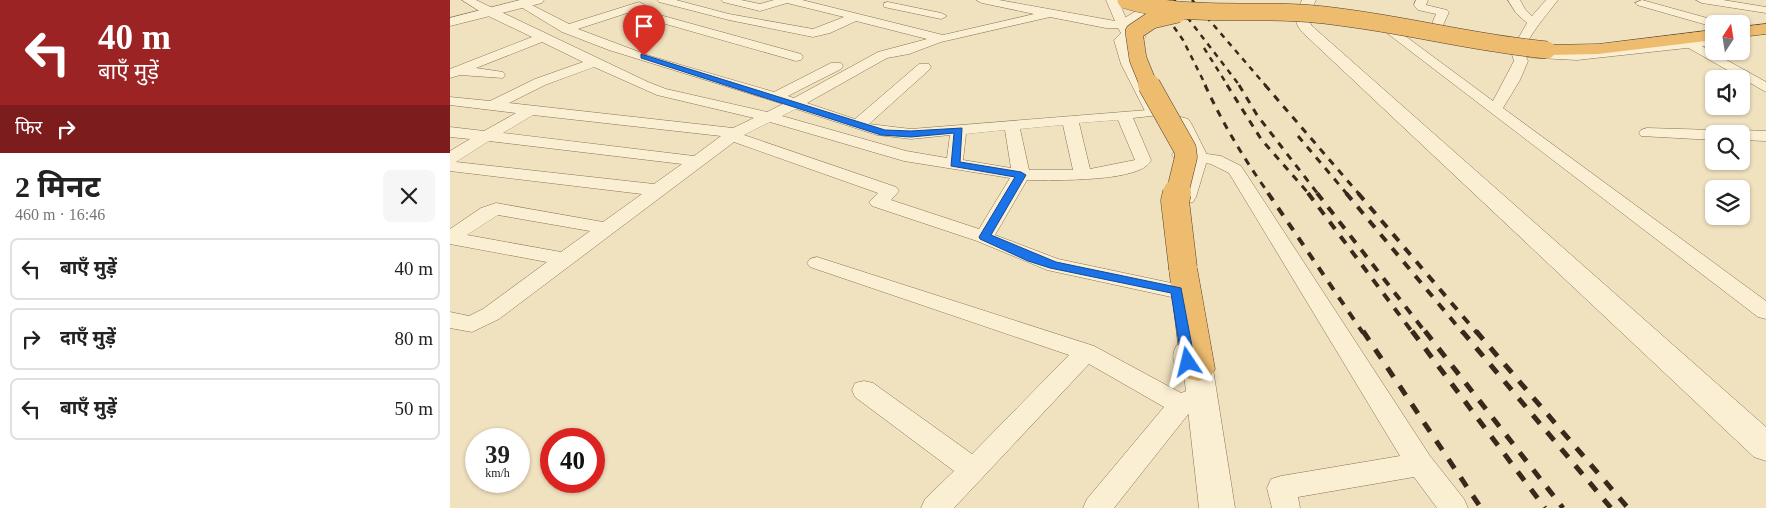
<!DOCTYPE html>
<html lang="hi">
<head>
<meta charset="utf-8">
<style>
	:root { --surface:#fff; --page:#f6f6f6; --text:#222; --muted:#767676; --line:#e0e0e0 }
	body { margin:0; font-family:"Times New Roman","Noto Sans Devanagari",serif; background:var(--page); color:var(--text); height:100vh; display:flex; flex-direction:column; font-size:19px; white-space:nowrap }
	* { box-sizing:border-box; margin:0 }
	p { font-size:16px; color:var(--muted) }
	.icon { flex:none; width:28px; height:28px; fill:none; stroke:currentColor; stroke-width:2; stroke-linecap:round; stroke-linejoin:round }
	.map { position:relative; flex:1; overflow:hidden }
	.details { display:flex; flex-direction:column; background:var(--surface); width:450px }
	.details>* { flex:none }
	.guide { background:#9b2324; color:#fff; overflow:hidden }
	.needle { width:32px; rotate:12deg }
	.controls { position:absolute; left:1255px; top:15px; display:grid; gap:10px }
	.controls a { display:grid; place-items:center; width:45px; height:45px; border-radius:8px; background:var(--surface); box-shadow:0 1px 4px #0004; font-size:25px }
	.speed { position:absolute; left:15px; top:428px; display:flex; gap:10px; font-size:25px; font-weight:700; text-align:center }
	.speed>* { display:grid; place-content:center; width:65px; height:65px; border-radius:50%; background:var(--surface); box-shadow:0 1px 4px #0004; line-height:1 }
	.speed small { font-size:12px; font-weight:400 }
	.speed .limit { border:8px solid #d22; background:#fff; color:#111 }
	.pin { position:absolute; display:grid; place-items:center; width:42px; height:42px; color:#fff; margin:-51px -21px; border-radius:50% 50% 50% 0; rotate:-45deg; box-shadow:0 0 5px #0007 }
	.pin .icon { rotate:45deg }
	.me { position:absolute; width:55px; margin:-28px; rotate:350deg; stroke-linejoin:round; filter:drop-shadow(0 0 4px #0008) }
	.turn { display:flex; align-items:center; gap:18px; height:105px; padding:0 15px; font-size:22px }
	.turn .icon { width:65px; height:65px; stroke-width:2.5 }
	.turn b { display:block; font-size:35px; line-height:42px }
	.then { display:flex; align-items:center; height:48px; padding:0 15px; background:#0003; gap:10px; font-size:19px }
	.round { display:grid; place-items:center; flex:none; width:52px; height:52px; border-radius:8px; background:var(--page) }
	.summary { display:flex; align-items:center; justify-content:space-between; height:85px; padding:0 15px }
	h1 { font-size:30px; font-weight:700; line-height:38px }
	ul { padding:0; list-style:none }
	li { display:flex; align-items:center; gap:15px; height:62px; margin:0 10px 8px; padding:0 5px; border:2px solid var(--line); border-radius:8px }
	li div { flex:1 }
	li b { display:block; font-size:19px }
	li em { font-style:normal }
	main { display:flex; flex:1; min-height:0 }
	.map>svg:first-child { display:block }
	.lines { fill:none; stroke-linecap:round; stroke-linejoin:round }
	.minor-casing { stroke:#897256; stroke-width:1 }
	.tertiary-casing { stroke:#897256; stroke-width:1 }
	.trunk-casing { stroke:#563f2b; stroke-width:1 }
	.minor { fill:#faefd2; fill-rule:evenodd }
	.tertiary { fill:#faefd2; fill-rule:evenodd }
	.trunk { fill:#edbc6f; fill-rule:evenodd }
	.rail-far3 { stroke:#38291c; stroke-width:2.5; stroke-dasharray:5.5 5.5; stroke-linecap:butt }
	.rail-far2 { stroke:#38291c; stroke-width:3; stroke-dasharray:7 7; stroke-linecap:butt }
	.rail-far1 { stroke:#38291c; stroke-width:4; stroke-dasharray:9 9; stroke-linecap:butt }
	.rail { stroke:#38291c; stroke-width:5; stroke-dasharray:11 11; stroke-linecap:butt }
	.trunk-bridge-far2-casing { stroke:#563f2b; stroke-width:18; stroke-linecap:butt }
	.trunk-bridge-far1-casing { stroke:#563f2b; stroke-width:23; stroke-linecap:butt }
	.trunk-bridge-casing { stroke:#563f2b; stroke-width:29; stroke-linecap:butt }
	.trunk-bridge-far2 { stroke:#edbc6f; stroke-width:17 }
	.trunk-bridge-far1 { stroke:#edbc6f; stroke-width:22 }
	.trunk-bridge { stroke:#edbc6f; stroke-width:28 }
	.route { fill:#1a73e8; stroke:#114b97 }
</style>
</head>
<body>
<main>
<section class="details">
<div class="guide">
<div class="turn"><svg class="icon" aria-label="left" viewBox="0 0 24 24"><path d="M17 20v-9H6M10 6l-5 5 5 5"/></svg><div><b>40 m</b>बाएँ मुड़ें</div></div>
<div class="then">फिर<svg class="icon" aria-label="right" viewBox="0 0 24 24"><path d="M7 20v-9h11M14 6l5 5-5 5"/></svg></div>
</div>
<div class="summary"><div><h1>2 मिनट</h1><p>460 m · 16:46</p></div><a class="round"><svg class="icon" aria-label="close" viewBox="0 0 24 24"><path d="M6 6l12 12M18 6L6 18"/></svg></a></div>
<ul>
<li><svg class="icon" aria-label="left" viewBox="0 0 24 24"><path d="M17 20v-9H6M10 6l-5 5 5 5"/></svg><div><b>बाएँ मुड़ें</b></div><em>40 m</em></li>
<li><svg class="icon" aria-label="right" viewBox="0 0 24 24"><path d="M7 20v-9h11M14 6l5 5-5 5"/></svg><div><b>दाएँ मुड़ें</b></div><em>80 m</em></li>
<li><svg class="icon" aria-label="left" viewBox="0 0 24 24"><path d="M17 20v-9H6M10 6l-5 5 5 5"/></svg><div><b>बाएँ मुड़ें</b></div><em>50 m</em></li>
</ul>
</section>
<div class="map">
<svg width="1316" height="508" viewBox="0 0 1316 508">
	<rect width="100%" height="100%" fill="#f0e1bf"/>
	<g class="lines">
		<g class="minor-casing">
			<path id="minor" d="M12 0H26L198 82 216 89 317 112 333 104 159 50 112 32 66 4 68 2H76L119 24 189 2 195 5 188 9 351 54 353 57 351 60 346 61 177 13 128 29 200 56 324 92 381 63H391L393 66 391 69 338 96 344 98 428 52 477 39 406 21 380 33 363 37 279 20 209 2 207 0H226L279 14 363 29 394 17 337 3 310 11 273 2 271 0H291L310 4 324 0H352L493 35 584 14 532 3 526 0H549L665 21 656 0H668L679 25 677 28H656L600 17 491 42 459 54 437 58 357 103 405 119 469 64H479L481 67 479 70 419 124 461 129 710 109 712 112 710 115 683 118 701 160C692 183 600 180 577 180L545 235 608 259 726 284 734 286 737 291 734 296 726 298 597 270 527 241 422 206 419 202 428 193 284 142 49 319 22 332 0 328V312L19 316 33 309 97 262 0 244V229L31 208 46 203 153 222 192 194 0 171V151L20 139 0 137V127L34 131 66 113 0 105V97L40 101 85 79 133 62 92 42 26 68 53 72 55 75 53 78 10 75 0 78V69L82 37 34 14ZM144 67 207 95 304 118 283 128 59 103 95 85ZM346 109 427 135 461 139 500 135 497 158 456 151 332 116ZM83 115 271 136 244 156 53 133ZM668 120 685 160 640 169 629 123ZM320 122 454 161 560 178 529 229 441 200 449 191 446 187 294 135ZM613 125 623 170H579L570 129ZM555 130 561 168 513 160 516 134ZM39 141 232 164 204 184 6 162ZM48 215 140 231 111 252 17 235Z
				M966 0H978L976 5 997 10 999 12 989 34H981L979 31 986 14 968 10 964 5Z
				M1058 0H1070L1075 9 1082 16 1096 0H1108C1095 17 1082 31 1073 51L1078 61 1070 80 1053 108 1316 301V319L1308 317 929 27 935 23 939 24 1043 101 1064 61 1061 51 1077 23 1066 13Z
				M1192 0 1268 21 1270 24H1264V27L1187 5 1185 3Z
				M1246 0H1273L1316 7V13L1252 3Z
				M438 2 491 13 497 16 491 19 434 7V3Z
				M1239 39 1316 82V92L1235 46 1233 43Z
				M1197 128 1264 130 1271 134H1264V140L1191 136 1189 133 1191 130Z
				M1291 130 1316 131V141L1291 140V134H1284Z
				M730 150 771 156 791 166 980 456 1014 499 1018 508H987L964 477 848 497 850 508H822L817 488 821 479 831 476 950 456 779 173 761 164 724 158 722 155 724 152Z
				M367 257 644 346 731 393 742 389 751 392 755 399 751 406 740 412 664 508H633L637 499 714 407 639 364 504 508H471L475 499 504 471 405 397 402 390 405 383 414 381 423 383 522 454 619 355 360 267 357 263 360 259Z"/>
		</g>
		<g class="tertiary-casing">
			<path id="tertiary" d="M70 0H94L92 3 0 26V18Z
				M688 0H702L706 9 681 26C685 32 692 31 696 37L693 40 680 41 687 64 712 109 710 113H696L694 109 671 64 664 40 671 33 666 25 668 22 691 8Z
				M852 0H866C862 8 856 18 862 26L1316 427V461L1304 457 852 32C842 20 846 13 852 0Z
				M1264 35V45L1127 60 1070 57 1062 52 1070 47 1127 50Z
				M731 117 738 119 741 123 758 157 746 197 743 202 735 204 727 202 724 197 738 157 721 123 724 119Z
				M737 341 747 345 752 357 759 361 763 369 785 508H749L734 374C723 366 720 356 727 345Z"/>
		</g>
		<g class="trunk-casing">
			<path id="trunk" d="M1316 24V34L1291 37V27Z
				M1264 30V40L1148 54 1097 55 1091 54 1088 50 1091 46 1097 45 1148 44Z
				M733 259 743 262 747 268 765 369 760 378 748 381 736 378 731 369 719 268 723 262Z"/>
		</g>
		<use href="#minor" class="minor"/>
		<use href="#tertiary" class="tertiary"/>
		<use href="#trunk" class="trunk"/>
		<path class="rail-far3" d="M705 0 733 40 756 86
			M724 0 790 86
			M742 0 816 86
			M754 48 778 86"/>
		<path class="rail-far2" d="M755 85C773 124 794 159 819 194
			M777 85 811 139 859 194
			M789 85 807 115 868 194
			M815 85 909 194
			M848 136 897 194"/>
		<path class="rail-far1" d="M818 193 913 333
			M858 193 963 333
			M867 193 976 333
			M896 193 1013 333
			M908 193 1027 333"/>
		<path class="rail" d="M913 331 1031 508
			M962 331 1095 508
			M975 331 1113 508
			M1012 331 1161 508
			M1026 331 1178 508"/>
		<g class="trunk-bridge-far2-casing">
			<path id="trunk-bridge-far2" d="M676 0C738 19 801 8 864 14 943 21 1019 43 1097 50
				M699 86 688 59 684 32 702 20 728 14"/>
		</g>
		<g class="trunk-bridge-far1-casing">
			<path id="trunk-bridge-far1" d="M699 85 735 149 736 157 727 194"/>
		</g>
		<g class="trunk-bridge-casing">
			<path id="trunk-bridge" d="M727 193 725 201 733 268"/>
		</g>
		<use href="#trunk-bridge-far2" class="trunk-bridge-far2"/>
		<use href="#trunk-bridge-far1" class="trunk-bridge-far1"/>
		<use href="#trunk-bridge" class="trunk-bridge"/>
	</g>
	<path class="route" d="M191 54 435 130 461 131 512 128 510 162 571 172 576 175 541 235 606 262 731 288 745 362 738 367 732 362 721 293 600 268 578 261 530 239 529 237 565 177 501 166 504 133 461 137 431 135 191 58Z"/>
</svg>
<div class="controls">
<a><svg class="needle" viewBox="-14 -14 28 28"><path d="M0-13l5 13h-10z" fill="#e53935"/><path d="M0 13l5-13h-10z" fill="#767676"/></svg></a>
<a><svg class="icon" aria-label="sound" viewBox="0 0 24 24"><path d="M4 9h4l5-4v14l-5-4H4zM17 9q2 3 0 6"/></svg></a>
<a><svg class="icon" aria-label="search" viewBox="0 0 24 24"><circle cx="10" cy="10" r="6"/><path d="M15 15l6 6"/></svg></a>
<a><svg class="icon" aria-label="layers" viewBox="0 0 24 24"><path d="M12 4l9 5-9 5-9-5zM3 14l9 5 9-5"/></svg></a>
</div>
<div class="speed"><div>39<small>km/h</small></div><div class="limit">40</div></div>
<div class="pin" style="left:194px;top:56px;background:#d93025"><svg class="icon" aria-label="arrive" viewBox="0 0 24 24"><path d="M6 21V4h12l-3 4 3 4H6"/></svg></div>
<svg class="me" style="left:738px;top:362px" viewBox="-20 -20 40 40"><path d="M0-17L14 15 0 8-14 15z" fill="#1a73e8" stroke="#fff" stroke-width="4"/></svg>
</div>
</main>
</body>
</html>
